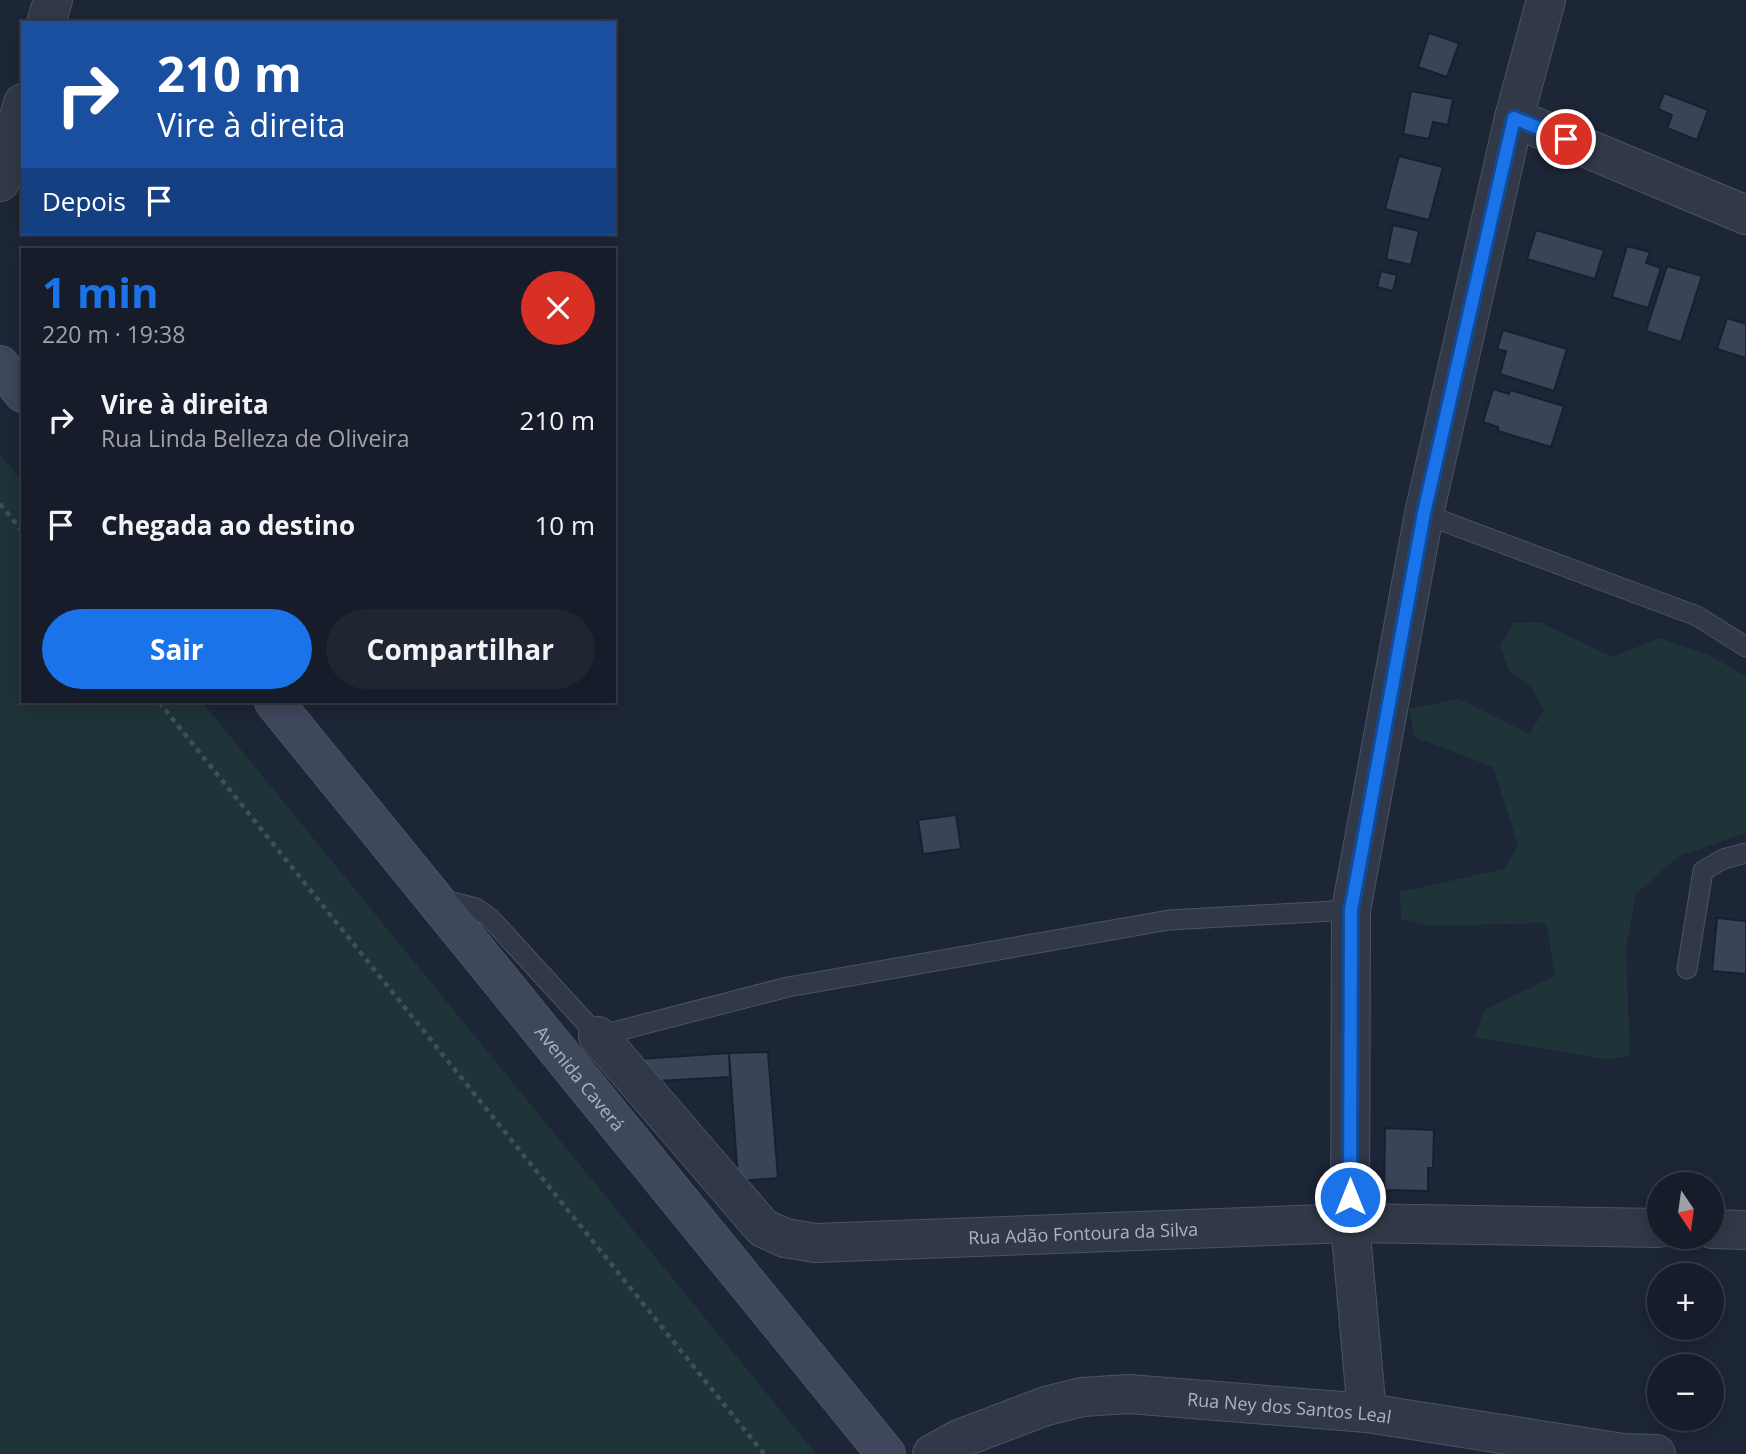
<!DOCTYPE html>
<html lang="pt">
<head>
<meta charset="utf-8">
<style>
	:root { --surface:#161c29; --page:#1f2531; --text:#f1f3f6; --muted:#9ea1a8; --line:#353a46; --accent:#1a73e8 }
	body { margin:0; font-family:"Open Sans",sans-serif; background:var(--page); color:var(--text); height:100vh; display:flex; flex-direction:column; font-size:26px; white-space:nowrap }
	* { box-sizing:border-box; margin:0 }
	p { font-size:23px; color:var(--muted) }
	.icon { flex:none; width:38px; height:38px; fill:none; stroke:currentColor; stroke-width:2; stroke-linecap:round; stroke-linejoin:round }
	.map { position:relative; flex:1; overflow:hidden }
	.panel { position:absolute; left:21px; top:248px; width:595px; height:455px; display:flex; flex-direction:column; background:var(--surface); border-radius:0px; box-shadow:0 4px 18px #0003,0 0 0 2px var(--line) }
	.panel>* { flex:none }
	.banner { position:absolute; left:21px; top:21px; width:595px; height:214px; border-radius:0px; box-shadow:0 4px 18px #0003,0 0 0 2px var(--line); background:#1a4fa0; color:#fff; overflow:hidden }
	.needle { width:46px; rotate:167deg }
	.tools { position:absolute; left:1647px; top:1172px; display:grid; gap:14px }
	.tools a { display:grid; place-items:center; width:77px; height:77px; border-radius:50%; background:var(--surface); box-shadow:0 4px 18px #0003,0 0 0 2px var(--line); font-size:35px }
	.pin { position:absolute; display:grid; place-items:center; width:60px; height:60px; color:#fff; margin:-30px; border:4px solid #fff; border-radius:50%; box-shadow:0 2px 7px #0007 }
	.me { position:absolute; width:77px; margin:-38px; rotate:0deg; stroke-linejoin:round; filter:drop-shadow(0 0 5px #0008) }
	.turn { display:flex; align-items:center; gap:24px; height:147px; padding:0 21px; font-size:32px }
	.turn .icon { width:91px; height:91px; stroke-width:2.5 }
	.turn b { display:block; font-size:49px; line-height:60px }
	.then { display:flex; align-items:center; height:66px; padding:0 21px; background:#0003; gap:14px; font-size:26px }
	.round { display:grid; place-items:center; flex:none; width:74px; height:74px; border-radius:37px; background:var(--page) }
	.summary { display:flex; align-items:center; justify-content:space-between; height:119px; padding:0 21px }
	h1 { font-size:42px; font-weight:700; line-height:52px; color:var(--accent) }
	.button { display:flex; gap:14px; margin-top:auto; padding:14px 21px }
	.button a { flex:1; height:80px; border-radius:42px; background:var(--accent); color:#fff; font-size:28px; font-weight:700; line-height:80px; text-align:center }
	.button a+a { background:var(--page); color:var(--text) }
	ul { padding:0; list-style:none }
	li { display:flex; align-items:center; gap:21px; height:105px; padding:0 21px }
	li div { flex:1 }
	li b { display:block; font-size:26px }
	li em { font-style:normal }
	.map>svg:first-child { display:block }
	.green { fill:#1f3438 }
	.building { fill:#394458; stroke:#18202e; stroke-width:2 }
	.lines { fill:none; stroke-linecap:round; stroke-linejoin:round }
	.lane-casing { stroke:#4b5363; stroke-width:21 }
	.street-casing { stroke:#4b5363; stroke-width:40 }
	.secondary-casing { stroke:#4b5363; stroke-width:40 }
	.path { stroke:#3d5156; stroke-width:4.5; stroke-dasharray:5 5; stroke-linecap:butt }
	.lane { stroke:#313948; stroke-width:19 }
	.street { stroke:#313948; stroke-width:38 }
	.secondary { stroke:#3e475b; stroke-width:38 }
	.route-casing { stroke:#114b97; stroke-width:18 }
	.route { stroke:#1a73e8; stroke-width:12 }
	.labels { text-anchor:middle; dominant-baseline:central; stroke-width:5; stroke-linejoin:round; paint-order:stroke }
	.street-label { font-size:18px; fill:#aab3c5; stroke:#171e2c }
</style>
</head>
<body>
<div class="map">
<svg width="1746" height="1454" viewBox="0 0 1746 1454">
	<rect width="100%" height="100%" fill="#1d2637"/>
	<path class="green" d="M0 454 23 482V702H202L816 1454H0Z
		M1540 622 1612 657 1660 638 1711 656 1746 677V833L1679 856 1636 894 1626 948 1630 1055 1608 1060 1475 1037 1484 1010 1555 976 1546 923 1429 926 1401 919 1400 892 1504 869 1518 845 1493 767 1414 737 1409 709 1459 699 1529 734 1544 711 1531 687 1509 671 1500 645 1514 623Z"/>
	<path class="building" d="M1429 33 1459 43 1447 77 1418 67Z
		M1411 91 1453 99 1448 125 1433 122 1429 139 1403 134Z
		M1664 93 1708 110 1697 140 1667 128 1672 115 1658 109Z
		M1399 156 1443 167 1429 220 1385 209Z
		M1393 225 1419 231 1411 265 1386 259Z
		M1536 230 1604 250 1595 279 1527 259Z
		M1627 246 1650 252 1646 263 1661 268 1648 308 1612 297Z
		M1667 266 1702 276 1681 342 1646 331Z
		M1381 271 1397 275 1393 291 1377 287Z
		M1727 318 1746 324V358L1717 349Z
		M1503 330 1567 349 1554 391 1500 374 1506 351 1497 349Z
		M1493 389 1509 394 1510 390 1564 406 1551 447 1498 431V427L1483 422Z
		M956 815 961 849 923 854 918 820Z
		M1717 918 1746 921V974L1712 971Z
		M768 1052 778 1178 738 1181 729 1053Z
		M729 1053 730 1077 639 1082 638 1059Z
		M1385 1128 1434 1130 1433 1168H1428V1191L1384 1190Z"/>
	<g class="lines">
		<g class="lane-casing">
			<path id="lane" d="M1424 514 1697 616 1746 647
				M440 899 476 908 490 918 598 1036 788 987 1169 920 1351 910
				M1687 969 1703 871 1723 859 1746 853"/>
		</g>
		<g class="street-casing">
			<g id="street">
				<path d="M46 23 53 0"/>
				<path d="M1514 118 1746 215"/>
				<path d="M0 182 23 103"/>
				<path id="s1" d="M598 1036 763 1228 785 1238 815 1243 1350 1223 1659 1228"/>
				<path d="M1712 1229 1746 1230"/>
				<path d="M1367 1413 1350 1223 1351 910 1424 514 1514 118 1546 0"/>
				<path id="s2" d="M932 1454 959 1439 1046 1406 1082 1397 1129 1394 1367 1413 1623 1453 1656 1454"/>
			</g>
		</g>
		<g class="secondary-casing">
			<g id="secondary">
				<path d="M0 365 23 393"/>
				<path id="s3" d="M274 702 886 1454"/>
			</g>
		</g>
		<path class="path" d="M0 504 23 532
			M159 702 764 1454"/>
		<use href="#lane" class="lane"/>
		<use href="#street" class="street"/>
		<use href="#secondary" class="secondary"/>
	</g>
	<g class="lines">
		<g class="route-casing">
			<path id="route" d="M1350 1197 1351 910 1424 513 1514 118 1566 139"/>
		</g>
		<use href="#route" class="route"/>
	</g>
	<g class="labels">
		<g class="street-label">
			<text stroke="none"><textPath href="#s3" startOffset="485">Avenida Caverá</textPath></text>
			<text stroke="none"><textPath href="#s1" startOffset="576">Rua Adão Fontoura da Silva</textPath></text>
			<text stroke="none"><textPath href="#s2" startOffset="369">Rua Ney dos Santos Leal</textPath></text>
		</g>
	</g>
</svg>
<div class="tools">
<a><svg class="needle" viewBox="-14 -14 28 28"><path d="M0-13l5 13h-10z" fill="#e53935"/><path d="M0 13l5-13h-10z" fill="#9ea1a8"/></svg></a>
<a>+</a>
<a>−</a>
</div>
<div class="pin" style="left:1566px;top:139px;background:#d93025"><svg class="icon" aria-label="arrive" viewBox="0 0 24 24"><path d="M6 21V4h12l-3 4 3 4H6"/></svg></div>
<svg class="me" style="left:1350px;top:1197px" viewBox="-20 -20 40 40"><circle r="17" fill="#1a73e8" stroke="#fff" stroke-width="3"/><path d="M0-11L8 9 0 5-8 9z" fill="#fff"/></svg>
<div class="banner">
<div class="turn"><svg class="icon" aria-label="right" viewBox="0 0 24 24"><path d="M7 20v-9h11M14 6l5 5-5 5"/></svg><div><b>210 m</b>Vire à direita</div></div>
<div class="then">Depois<svg class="icon" aria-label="arrive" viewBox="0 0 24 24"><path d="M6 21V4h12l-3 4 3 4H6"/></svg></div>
</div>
<section class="panel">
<div class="summary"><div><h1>1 min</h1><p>220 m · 19:38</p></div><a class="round" style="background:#d93025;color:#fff"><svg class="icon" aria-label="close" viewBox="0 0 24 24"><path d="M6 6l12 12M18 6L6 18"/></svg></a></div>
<ul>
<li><svg class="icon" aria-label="right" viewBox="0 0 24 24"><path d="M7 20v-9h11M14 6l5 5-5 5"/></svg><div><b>Vire à direita</b><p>Rua Linda Belleza de Oliveira</p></div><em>210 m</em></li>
<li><svg class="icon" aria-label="arrive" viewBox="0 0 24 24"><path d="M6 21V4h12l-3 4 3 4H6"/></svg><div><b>Chegada ao destino</b></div><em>10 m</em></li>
</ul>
<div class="button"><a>Sair</a><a>Compartilhar</a></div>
</section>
</div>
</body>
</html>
